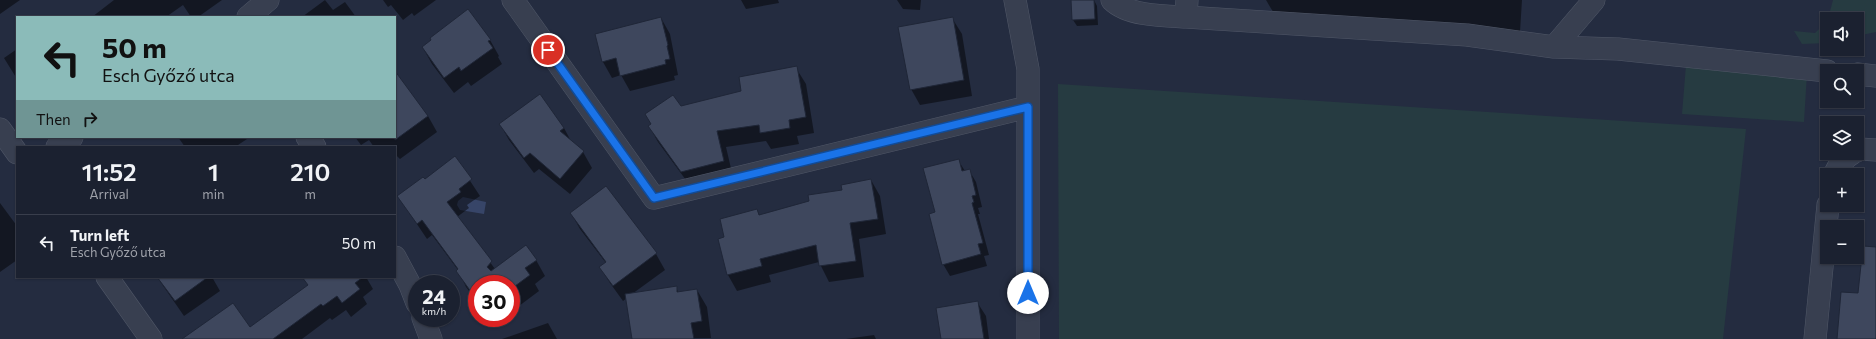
<!DOCTYPE html>
<html lang="en">
<head>
<meta charset="utf-8">
<style>
	:root { --surface:#1b2130; --page:#242938; --text:#f1f3f6; --muted:#a0a3ab; --line:#393e4c }
	body { margin:0; font-family:Commissioner,sans-serif; background:var(--page); color:var(--text); height:100vh; display:flex; flex-direction:column; font-size:15px; white-space:nowrap }
	* { box-sizing:border-box; margin:0 }
	p { font-size:13px; color:var(--muted) }
	.icon { flex:none; width:22px; height:22px; fill:none; stroke:currentColor; stroke-width:2; stroke-linecap:round; stroke-linejoin:round }
	.map { position:relative; flex:1; overflow:hidden }
	.drawer { position:absolute; left:16px; top:146px; width:380px; height:132px; display:flex; flex-direction:column; background:var(--surface); border-radius:0px; box-shadow:0 1px 3px #0004,0 0 0 1px var(--line) }
	.drawer>* { flex:none }
	.banner { position:absolute; left:16px; top:16px; width:380px; height:122px; border-radius:0px; box-shadow:0 1px 3px #0004,0 0 0 1px var(--line); background:#8bbbb9; color:#111; overflow:hidden }
	.fabs { position:absolute; left:1820px; top:12px; display:grid; gap:8px }
	.fabs a { display:grid; place-items:center; width:44px; height:44px; border-radius:0px; background:var(--surface); box-shadow:0 1px 3px #0004,0 0 0 1px var(--line); font-size:20px }
	.speed { position:absolute; left:408px; top:275px; display:flex; gap:8px; font-size:20px; font-weight:700; text-align:center }
	.speed>* { display:grid; place-content:center; width:52px; height:52px; border-radius:50%; background:var(--surface); box-shadow:0 1px 3px #0004,0 0 0 1px var(--line); line-height:1 }
	.speed small { font-size:10px; font-weight:400 }
	.speed .limit { border:6px solid #d22; background:#fff; color:#111 }
	.pin { position:absolute; display:grid; place-items:center; width:34px; height:34px; color:#fff; margin:-17px; border:2px solid #fff; border-radius:50%; box-shadow:0 1px 4px #0007 }
	.me { position:absolute; width:44px; margin:-22px; rotate:0deg; stroke-linejoin:round; filter:drop-shadow(0 0 3px #0008) }
	.turn { display:flex; align-items:center; gap:14px; height:84px; padding:0 20px; font-size:18px }
	.turn .icon { width:52px; height:52px; stroke-width:2.5 }
	.turn b { display:block; font-size:28px; line-height:34px }
	.then { display:flex; align-items:center; height:38px; padding:0 20px; background:#0003; gap:8px; font-size:15px }
	.eta { display:flex; justify-content:space-evenly; align-items:center; height:68px; text-align:center }
	.eta b { font-size:24px; font-weight:600; line-height:28px }
	ul { padding:0; list-style:none }
	li { display:flex; align-items:center; gap:12px; height:56px; padding:0 20px; border-top:1px solid var(--line) }
	li div { flex:1 }
	li b { display:block; font-size:15px }
	li em { font-style:normal }
	.map>svg:first-child { display:block }
	.green { fill:#263b41 }
	.water { fill:#374568 }
	.shadow { fill:#0007 }
	.building { fill:#3e475d; stroke:#1f2637 }
	.lines { fill:none; stroke-linecap:round; stroke-linejoin:round }
	.minor-casing { stroke:#505767; stroke-width:23 }
	.minor { stroke:#383f50; stroke-width:22 }
	.route-casing { stroke:#114b97; stroke-width:10 }
	.route { stroke:#1a73e8; stroke-width:7 }
</style>
</head>
<body>
<div class="map">
<svg width="1876" height="339" viewBox="0 0 1876 339">
	<rect width="100%" height="100%" fill="#242c40"/>
	<path class="green" d="M1833 0H1876V32L1857 36V19H1828Z
		M1827 21V43L1802 44 1794 31 1815 33Z
		M1686 65 1807 73 1804 122 1682 114Z
		M1058 84 1746 129 1723 339H1059Z"/>
	<path class="water" d="M463 197 486 202 484 214 460 210 457 205 458 201Z"/>
	<path class="shadow" d="M0 0H20L0 14Z
		M114 0H222L198 17H191L183 5 166 17H92Z
		M325 0 333 10 345 2 356 17H302Z
		M383 0H436L414 16 412 13 403 20 391 5 388 7Z
		M741 0H778L779 3 746 9Z
		M897 0H921L920 10 903 9Z
		M1094 0 1097 6 1098 25 1077 26 1073 20Z
		M1266 0H1522L1520 32 1276 17Z
		M661 18 670 34 678 75 674 76 675 80 630 91 621 75 612 78 603 62 596 35Z
		M952 18 962 34 972 96 920 105 911 89Z
		M490 40 499 56 498 57 502 64 471 86 468 82 454 93 432 64 423 48Z
		M17 49V79L4 58Z
		M796 68 806 84 814 133 797 136 799 144 771 149 766 141 726 147 733 177 691 187 658 142 649 126 681 107 742 92Z
		M395 74 428 116 437 132 400 159 395 154V147H374L369 140 361 145 355 137H395Z
		M500 124 564 128 572 143 583 152 592 168 570 194 539 169 534 173 509 140Z
		M178 137H250L235 147H185Z
		M455 158 480 196 467 205 469 208 457 217 495 269 536 260 545 276 535 284 539 291 511 312V284H477V301L466 287 458 270 432 235 427 239 398 196 424 180Z
		M958 160 965 171 969 170 976 182 982 207 978 208 980 214H978L989 255 984 256 987 266 950 276 943 264 936 213Z
		M871 180 880 196 886 234 859 239 864 277 829 282 819 262 769 275 771 282 737 291 728 275 719 240 726 238 757 210 760 216 843 191Z
		M606 187 656 254 665 270 632 294 676 288 679 293 697 290 707 307 711 338 633 339 627 298 623 301 610 283 600 267 606 263 580 229 571 213Z
		M0 203 17 226V260L0 272Z
		M157 277H212L220 291 184 316Z
		M312 277H366L373 289 363 297 367 304 351 317 346 310 332 320 330 318 302 339H200L250 328 309 286Z
		M977 302 986 316 989 339H942Z
		M489 318H503L494 324Z
		M548 323 557 339H502Z
		M874 335 876 339H846Z"/>
	<path class="building" d="M1071 0H1094L1095 19 1072 20Z
		M468 9 491 40 488 41 493 48 461 71 459 67 444 78 422 47 431 40 430 38Z
		M661 17 668 45 667 46 670 59 665 60 666 64 620 76 616 58 602 62 595 34Z
		M953 17 964 80 910 90 898 27Z
		M797 66 806 117 789 120 790 128 760 133 759 125 717 131 724 161 681 172 648 126 651 124 645 114 673 95 681 106 741 91 739 77Z
		M395 71 428 116 395 140Z
		M540 94 564 128 560 131 584 151 560 179 530 153 524 158 499 124Z
		M455 156 472 179 459 189 461 192 447 202 492 261 487 267 491 271 526 245 537 260 525 268 530 275 511 289V284H477V300L456 271 458 269 422 220 417 224 397 196 423 177 425 179Z
		M959 159 962 171 970 169 976 195 972 196 974 202 972 203 983 243 978 244 981 254 942 265 929 214 935 212 923 168Z
		M871 179 878 219 850 223 856 261 819 266 816 245 760 259 762 266 727 275 718 239 724 237 720 219 757 209 759 215 809 201 808 195 842 190 841 185Z
		M606 186 657 253 613 286 599 267 606 262 570 213Z
		M1863 246 1876 247V339H1837L1841 292 1858 293Z
		M157 277H208L175 301Z
		M302 277H363L355 283 360 289 342 303 337 296 323 306 321 304 273 339H182L233 303 250 327 308 285Z
		M677 286V292L697 289 702 321 691 323 694 339H632L625 294Z
		M978 301 984 339H941L936 308Z"/>
	<g class="lines">
		<g class="minor-casing">
			<path id="minor" d="M513 0 654 198 1028 107
				M1015 0 1028 69V339
				M1112 0C1128 16 1164 16 1186 17
				M1187 0 1186 17 1467 35 1554 47 1594 0
				M248 17 268 0
				M1554 47 1618 49 1827 71
				M1857 74 1876 76
				M0 129 17 153
				M307 137 315 147
				M57 147 72 137
				M1857 151 1860 149 1876 150
				M1834 175C1838 166 1844 158 1853 153
				M395 257 410 285 417 303
				M107 277 151 339
				M423 318 431 339
				M1815 339 1828 205"/>
		</g>
		<use href="#minor" class="minor"/>
	</g>
	<g class="lines">
		<g class="route-casing">
			<path id="route" d="M548 50 654 198 1028 107V293"/>
		</g>
		<use href="#route" class="route"/>
	</g>
</svg>
<div class="fabs">
<a><svg class="icon" aria-label="sound" viewBox="0 0 24 24"><path d="M4 9h4l5-4v14l-5-4H4zM17 9q2 3 0 6"/></svg></a>
<a><svg class="icon" aria-label="search" viewBox="0 0 24 24"><circle cx="10" cy="10" r="6"/><path d="M15 15l6 6"/></svg></a>
<a><svg class="icon" aria-label="layers" viewBox="0 0 24 24"><path d="M12 4l9 5-9 5-9-5zM3 14l9 5 9-5"/></svg></a>
<a>+</a>
<a>−</a>
</div>
<div class="speed"><div>24<small>km/h</small></div><div class="limit">30</div></div>
<div class="pin" style="left:548px;top:50px;background:#d93025"><svg class="icon" aria-label="arrive" viewBox="0 0 24 24"><path d="M6 21V4h12l-3 4 3 4H6"/></svg></div>
<svg class="me" style="left:1028px;top:293px" viewBox="-20 -20 40 40"><circle r="19" fill="#fff"/><path d="M0-13L10 11 0 6-10 11z" fill="#1a73e8"/></svg>
<div class="banner">
<div class="turn"><svg class="icon" aria-label="left" viewBox="0 0 24 24"><path d="M17 20v-9H6M10 6l-5 5 5 5"/></svg><div><b>50 m</b>Esch Győző utca</div></div>
<div class="then">Then<svg class="icon" aria-label="right" viewBox="0 0 24 24"><path d="M7 20v-9h11M14 6l5 5-5 5"/></svg></div>
</div>
<section class="drawer">
<div class="eta">
<div><b>11:52</b><p>Arrival</p></div>
<div><b>1</b><p>min</p></div>
<div><b>210</b><p>m</p></div>
</div>
<ul>
<li><svg class="icon" aria-label="left" viewBox="0 0 24 24"><path d="M17 20v-9H6M10 6l-5 5 5 5"/></svg><div><b>Turn left</b><p>Esch Győző utca</p></div><em>50 m</em></li>
</ul>
</section>
</div>
</body>
</html>
